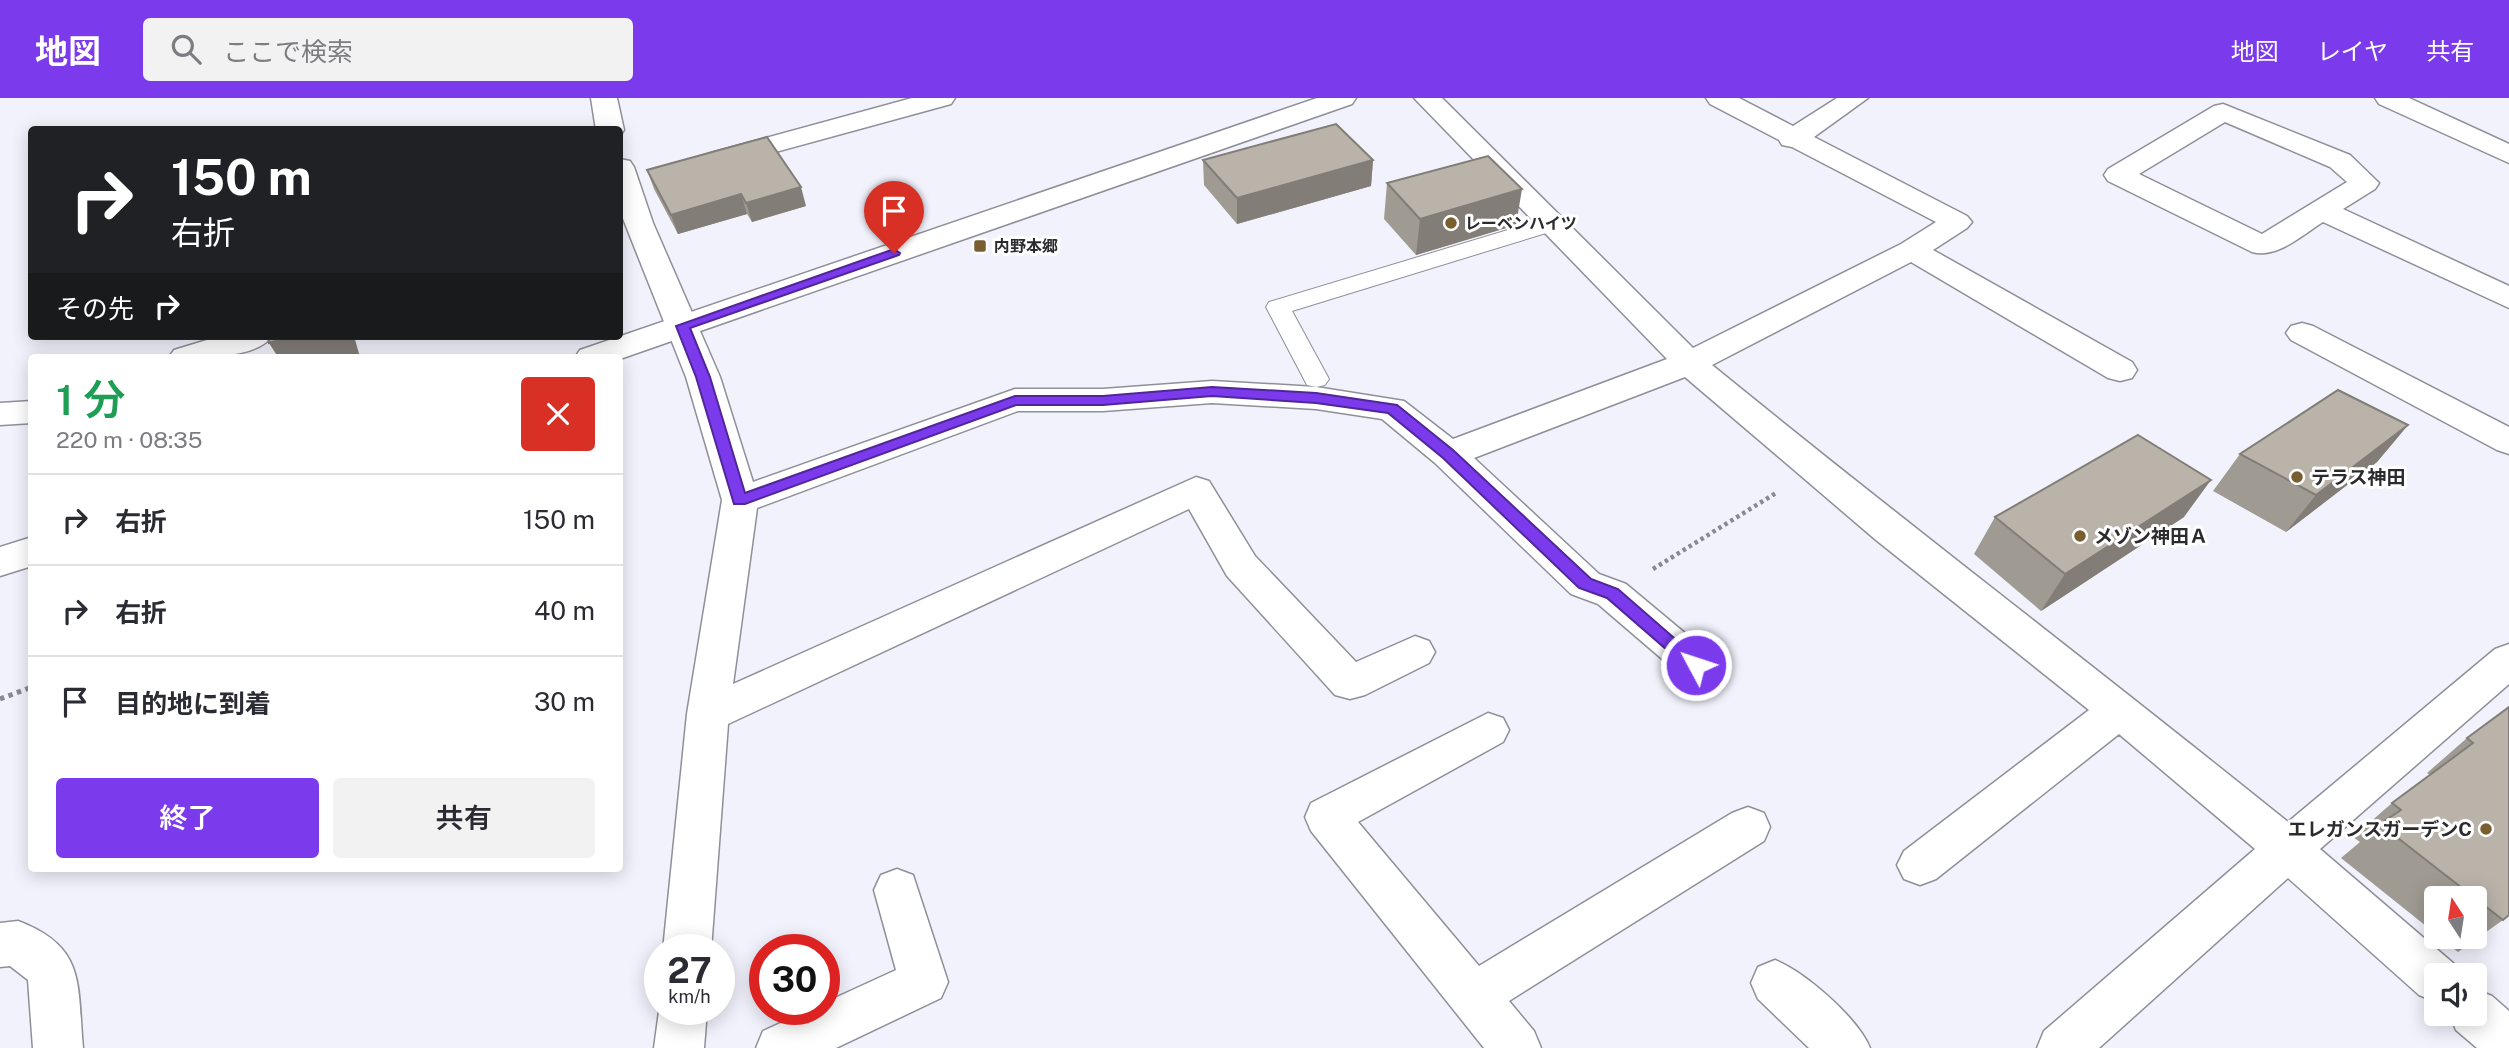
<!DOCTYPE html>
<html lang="ja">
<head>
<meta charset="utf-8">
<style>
	:root { --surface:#fff; --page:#f2f2f3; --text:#2b2b33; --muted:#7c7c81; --line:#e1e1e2; --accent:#7c3aed }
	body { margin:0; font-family:"Public Sans","Noto Sans JP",sans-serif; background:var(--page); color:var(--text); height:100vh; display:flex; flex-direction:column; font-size:26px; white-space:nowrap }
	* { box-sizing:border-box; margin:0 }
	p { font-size:23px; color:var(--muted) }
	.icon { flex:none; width:38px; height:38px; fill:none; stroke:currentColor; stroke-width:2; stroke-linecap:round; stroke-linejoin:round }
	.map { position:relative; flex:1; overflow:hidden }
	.drawer { position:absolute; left:28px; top:256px; width:595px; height:518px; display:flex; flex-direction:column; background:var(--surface); border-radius:7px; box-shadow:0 4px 18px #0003 }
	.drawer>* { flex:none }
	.hud { position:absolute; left:28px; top:28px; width:595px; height:214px; border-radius:7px; box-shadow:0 4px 18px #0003; background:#202124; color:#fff; overflow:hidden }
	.needle { width:46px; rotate:348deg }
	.fabs { position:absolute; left:2424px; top:788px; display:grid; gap:14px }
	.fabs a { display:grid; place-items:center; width:63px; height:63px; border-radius:7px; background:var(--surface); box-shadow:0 4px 18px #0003; font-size:35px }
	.speed { position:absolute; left:644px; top:836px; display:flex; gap:14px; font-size:35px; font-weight:700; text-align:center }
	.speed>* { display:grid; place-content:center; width:91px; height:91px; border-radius:50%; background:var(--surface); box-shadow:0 4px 18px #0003; line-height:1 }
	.speed small { font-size:18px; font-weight:400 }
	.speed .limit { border:10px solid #d22; background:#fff; color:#111 }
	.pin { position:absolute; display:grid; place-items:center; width:60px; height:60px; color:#fff; margin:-72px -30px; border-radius:50% 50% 50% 0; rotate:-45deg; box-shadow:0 0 7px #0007 }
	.pin .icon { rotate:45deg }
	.me { position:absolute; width:77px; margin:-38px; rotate:310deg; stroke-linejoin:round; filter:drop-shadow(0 0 5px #0008) }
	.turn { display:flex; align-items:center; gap:24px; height:147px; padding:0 28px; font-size:32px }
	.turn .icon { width:91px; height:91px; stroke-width:2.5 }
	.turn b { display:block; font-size:49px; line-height:60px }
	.then { display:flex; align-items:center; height:66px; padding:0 28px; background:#0003; gap:14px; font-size:26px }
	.round { display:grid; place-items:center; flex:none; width:74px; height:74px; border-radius:7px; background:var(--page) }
	.headline { display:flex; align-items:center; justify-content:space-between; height:119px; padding:0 28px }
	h1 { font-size:42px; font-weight:600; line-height:52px; color:#1e9e55 }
	.button { display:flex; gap:14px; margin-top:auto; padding:14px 28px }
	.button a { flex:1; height:80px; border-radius:7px; background:var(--accent); color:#fff; font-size:28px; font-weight:600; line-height:80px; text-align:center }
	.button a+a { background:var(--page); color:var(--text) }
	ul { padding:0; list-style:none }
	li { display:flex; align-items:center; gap:21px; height:91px; padding:0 28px; border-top:2px solid var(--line) }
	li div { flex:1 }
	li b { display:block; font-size:26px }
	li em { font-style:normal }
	header { display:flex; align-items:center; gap:42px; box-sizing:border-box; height:98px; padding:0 35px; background:var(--accent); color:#fff }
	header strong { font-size:33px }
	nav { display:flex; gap:38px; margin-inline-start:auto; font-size:24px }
	.search { width:490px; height:63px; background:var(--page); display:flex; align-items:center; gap:18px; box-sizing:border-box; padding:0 24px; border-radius:7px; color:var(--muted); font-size:26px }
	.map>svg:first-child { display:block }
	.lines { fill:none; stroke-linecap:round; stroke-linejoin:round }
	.service-casing { stroke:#8f8f99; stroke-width:2 }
	.minor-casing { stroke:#8f8f99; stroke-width:3 }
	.tertiary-casing { stroke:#8f8f99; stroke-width:3 }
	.path-far1 { stroke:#898991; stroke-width:4.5; stroke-dasharray:3.5 3.5; stroke-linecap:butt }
	.path { stroke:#898991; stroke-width:5; stroke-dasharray:4.5 4.5; stroke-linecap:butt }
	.service { fill:#fff; fill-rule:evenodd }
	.minor { fill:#fff; fill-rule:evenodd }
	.tertiary { fill:#fff; fill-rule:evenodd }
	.wall { fill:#9f9a92 }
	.shaded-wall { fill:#827d77 }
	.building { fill:#b9b3aa; stroke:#827d77; stroke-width:2 }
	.route { fill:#7c3aed; stroke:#51269a; stroke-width:2 }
	.poi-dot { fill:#795e30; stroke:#fff; stroke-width:2.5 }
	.labels { text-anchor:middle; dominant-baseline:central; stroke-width:6; stroke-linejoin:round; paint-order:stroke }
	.far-poi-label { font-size:16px; font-weight:bold; fill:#2b2b2f; stroke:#fff; text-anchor:start }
	.poi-label { font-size:19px; font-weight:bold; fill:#2b2b2f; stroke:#fff; text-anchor:start }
</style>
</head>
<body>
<header>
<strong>地図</strong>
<div class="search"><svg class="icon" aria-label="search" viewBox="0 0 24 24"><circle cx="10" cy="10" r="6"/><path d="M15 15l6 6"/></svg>ここで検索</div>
<nav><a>地図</a><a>レイヤ</a><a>共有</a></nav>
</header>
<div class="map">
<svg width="2509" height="950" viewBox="0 0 2509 950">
	<rect width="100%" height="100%" fill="#f2f2fd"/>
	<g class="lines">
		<g class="service-casing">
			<path id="service" d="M1551 119 1562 126 1559 131 1292 213 1329 281 1325 287 1316 289 1307 287 1266 209 1269 204Z"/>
		</g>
		<g class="minor-casing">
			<path id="minor" d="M591 0H617L624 32 620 38V32H596Z
				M912 0H955L951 6 721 69 711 67 707 61 711 55Z
				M1414 0H1442L1693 250 1901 146 1936 124 1792 49 1782 47 1779 42 1710 6 1706 0H1739L1793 28 1837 0H1868L1814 39 1967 118 1972 124 1967 130 1933 152 2132 264 2137 272 2132 280 2120 283 2108 280 1911 164 1712 267C1902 422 2097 570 2288 724L2495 551 2509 546V586L2320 751 2453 865 2459 877H2436V904L2419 897 2288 780 2099 950H2037L2044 933 2255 751 2119 636 1936 781 1920 787 1904 781 1897 767 1904 753 2089 612 1876 442 1685 279 1474 360 1599 476 1626 486 1710 556 1716 567 1710 578 1696 583 1682 578 1598 506 1571 496 1435 365 1382 321 1316 311 1212 305 1103 313H1018L757 410 733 586 1196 379 1209 383 1255 458 1356 564 1415 538 1429 543 1435 554 1429 565 1365 597 1350 601 1335 597 1227 478 1189 411 728 626 711 852H663L687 616 722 402 686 279 620 113V61L630 63 634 69 653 125 720 279 753 384 1015 291H1103L1212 283 1316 289 1404 303 1453 341 1667 261Z
				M2375 0H2409L2509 46V65L2379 6Z
				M2223 6 2350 57 2379 85 2375 91 2343 111 2509 188V210L2323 124C2302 137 2277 161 2252 154L2108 83 2104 77 2108 71 2214 8ZM2225 24 2330 69 2347 84 2262 136 2139 76Z
				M2302 225 2313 228 2509 329V356L2497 352 2291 242 2286 235 2291 228Z
				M220 238H272C256 262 196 259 169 259L174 252Z
				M32 303V325L0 327V305Z
				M1488 615 1503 620 1509 632 1503 644 1358 724 1479 868 1732 715 1748 709 1764 715 1770 729 1764 743 1509 903 1534 933 1541 950H1484L1311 733 1305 719 1311 705Z
				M897 771 913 777 948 884 941 900 836 950H756L763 933 809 912H824V905L896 872 874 792 881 777Z
				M18 823C87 849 77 887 83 950H33L28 882 10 868 0 869V825Z
				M1775 862C1805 874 1858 920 1870 950H1809L1758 901 1751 885 1758 869Z
				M2474 891 2492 898 2509 913V950H2477L2456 932 2449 915H2474Z
				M660 906V912H707L704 950H654Z"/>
		</g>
		<g class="tertiary-casing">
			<path id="tertiary" d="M1317 0H1356L1352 6 620 261 575 259 580 252Z
				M32 439V468L0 478V449Z"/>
		</g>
		<path class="path-far1" d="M1653 471 1776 395"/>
		<path class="path" d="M0 601 32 589"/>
		<use href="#service" class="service"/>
		<use href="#minor" class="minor"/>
		<use href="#tertiary" class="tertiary"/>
	</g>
	<path class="wall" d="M1203 62H1373L1371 88 1237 126 1204 87Z
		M647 72 806 108 752 124 747 116 678 136 654 91Z
		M1387 85 1516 127 1416 157 1384 121Z
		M2408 327 2377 364 2286 434 2213 393 2240 356Z
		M1995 419H2184L2041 513 1974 456Z
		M2509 609 2503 822 2458 854 2438 838H2474V800H2436V836L2341 760 2360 744 2353 739 2392 705 2430 677 2427 675 2467 640Z"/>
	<path class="shaded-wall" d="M1373 62 1371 88 1237 126V100Z
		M801 89 806 108 752 124 746 105Z
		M1522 91 1516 127 1416 157 1420 121Z
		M741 96 747 116 678 136 671 117Z
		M293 238H354L360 259H278L269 245Z
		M2408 327 2377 364 2286 434 2316 397Z
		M2211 382 2184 419 2041 513 2065 476Z"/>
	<path class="building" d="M1336 26 1373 62 1237 100 1203 62Z
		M767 39 801 89 746 105 741 96 671 117 647 72Z
		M1488 58 1522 91 1420 121 1387 85Z
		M268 238H293L269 245Z
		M2338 292 2408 327 2316 397 2240 356Z
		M2138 337 2211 382 2065 476 1995 419Z
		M2509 609V817L2503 822 2380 726 2401 712 2392 705 2473 645 2467 640Z"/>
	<path class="route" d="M894 151 900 155 899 157 690 230 710 279 745 395 1015 298H1103L1212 289 1316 295 1397 307 1453 352 1591 481 1618 491 1705 567 1702 572H1690L1607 500 1579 490 1443 360 1388 315 1316 305 1212 298 1103 307H1016L745 406H734L696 279 676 228Z"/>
	<g class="poi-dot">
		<circle cx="1451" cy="125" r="7"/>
		<rect x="973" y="141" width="14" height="14" rx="3.5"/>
		<circle cx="2297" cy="379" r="7"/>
		<circle cx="2080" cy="438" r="7"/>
		<circle cx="2486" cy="731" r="7"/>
	</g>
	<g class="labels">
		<g class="far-poi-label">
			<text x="1465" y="125">レーベンハイツ</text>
			<text x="994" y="148">内野本郷</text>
		</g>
		<g class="poi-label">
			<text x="2311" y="379">テラス神田</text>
			<text x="2094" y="438">メゾン神田Ａ</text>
			<text x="2472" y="731" text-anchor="end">エレガンスガーデンC</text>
		</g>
	</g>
</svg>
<div class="fabs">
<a><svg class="needle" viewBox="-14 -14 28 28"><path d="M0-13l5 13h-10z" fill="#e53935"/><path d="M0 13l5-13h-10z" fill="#7c7c81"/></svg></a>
<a><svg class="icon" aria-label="sound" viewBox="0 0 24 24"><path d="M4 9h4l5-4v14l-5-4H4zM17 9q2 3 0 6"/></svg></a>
</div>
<div class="speed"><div>27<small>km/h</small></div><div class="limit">30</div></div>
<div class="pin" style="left:894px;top:155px;background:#d93025"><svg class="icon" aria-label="arrive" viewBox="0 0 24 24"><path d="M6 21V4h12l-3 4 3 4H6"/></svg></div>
<svg class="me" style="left:1696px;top:567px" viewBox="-20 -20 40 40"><circle r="17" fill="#7c3aed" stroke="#fff" stroke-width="3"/><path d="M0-11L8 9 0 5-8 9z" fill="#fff"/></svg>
<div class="hud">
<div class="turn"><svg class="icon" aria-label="right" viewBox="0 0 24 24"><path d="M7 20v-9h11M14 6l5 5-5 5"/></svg><div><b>150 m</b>右折</div></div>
<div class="then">その先<svg class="icon" aria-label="right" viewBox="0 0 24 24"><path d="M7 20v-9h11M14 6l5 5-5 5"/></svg></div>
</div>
<section class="drawer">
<div class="headline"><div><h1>1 分</h1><p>220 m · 08:35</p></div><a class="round" style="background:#d93025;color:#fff"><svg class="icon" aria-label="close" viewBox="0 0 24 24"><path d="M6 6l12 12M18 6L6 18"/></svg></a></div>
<ul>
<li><svg class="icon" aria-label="right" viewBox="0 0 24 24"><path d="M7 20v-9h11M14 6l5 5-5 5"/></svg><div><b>右折</b></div><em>150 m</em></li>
<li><svg class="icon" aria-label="right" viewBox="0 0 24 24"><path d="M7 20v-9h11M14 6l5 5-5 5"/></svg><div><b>右折</b></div><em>40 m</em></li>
<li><svg class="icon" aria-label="arrive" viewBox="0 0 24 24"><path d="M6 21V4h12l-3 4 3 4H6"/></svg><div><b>目的地に到着</b></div><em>30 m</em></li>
</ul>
<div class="button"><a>終了</a><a>共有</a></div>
</section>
</div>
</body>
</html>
